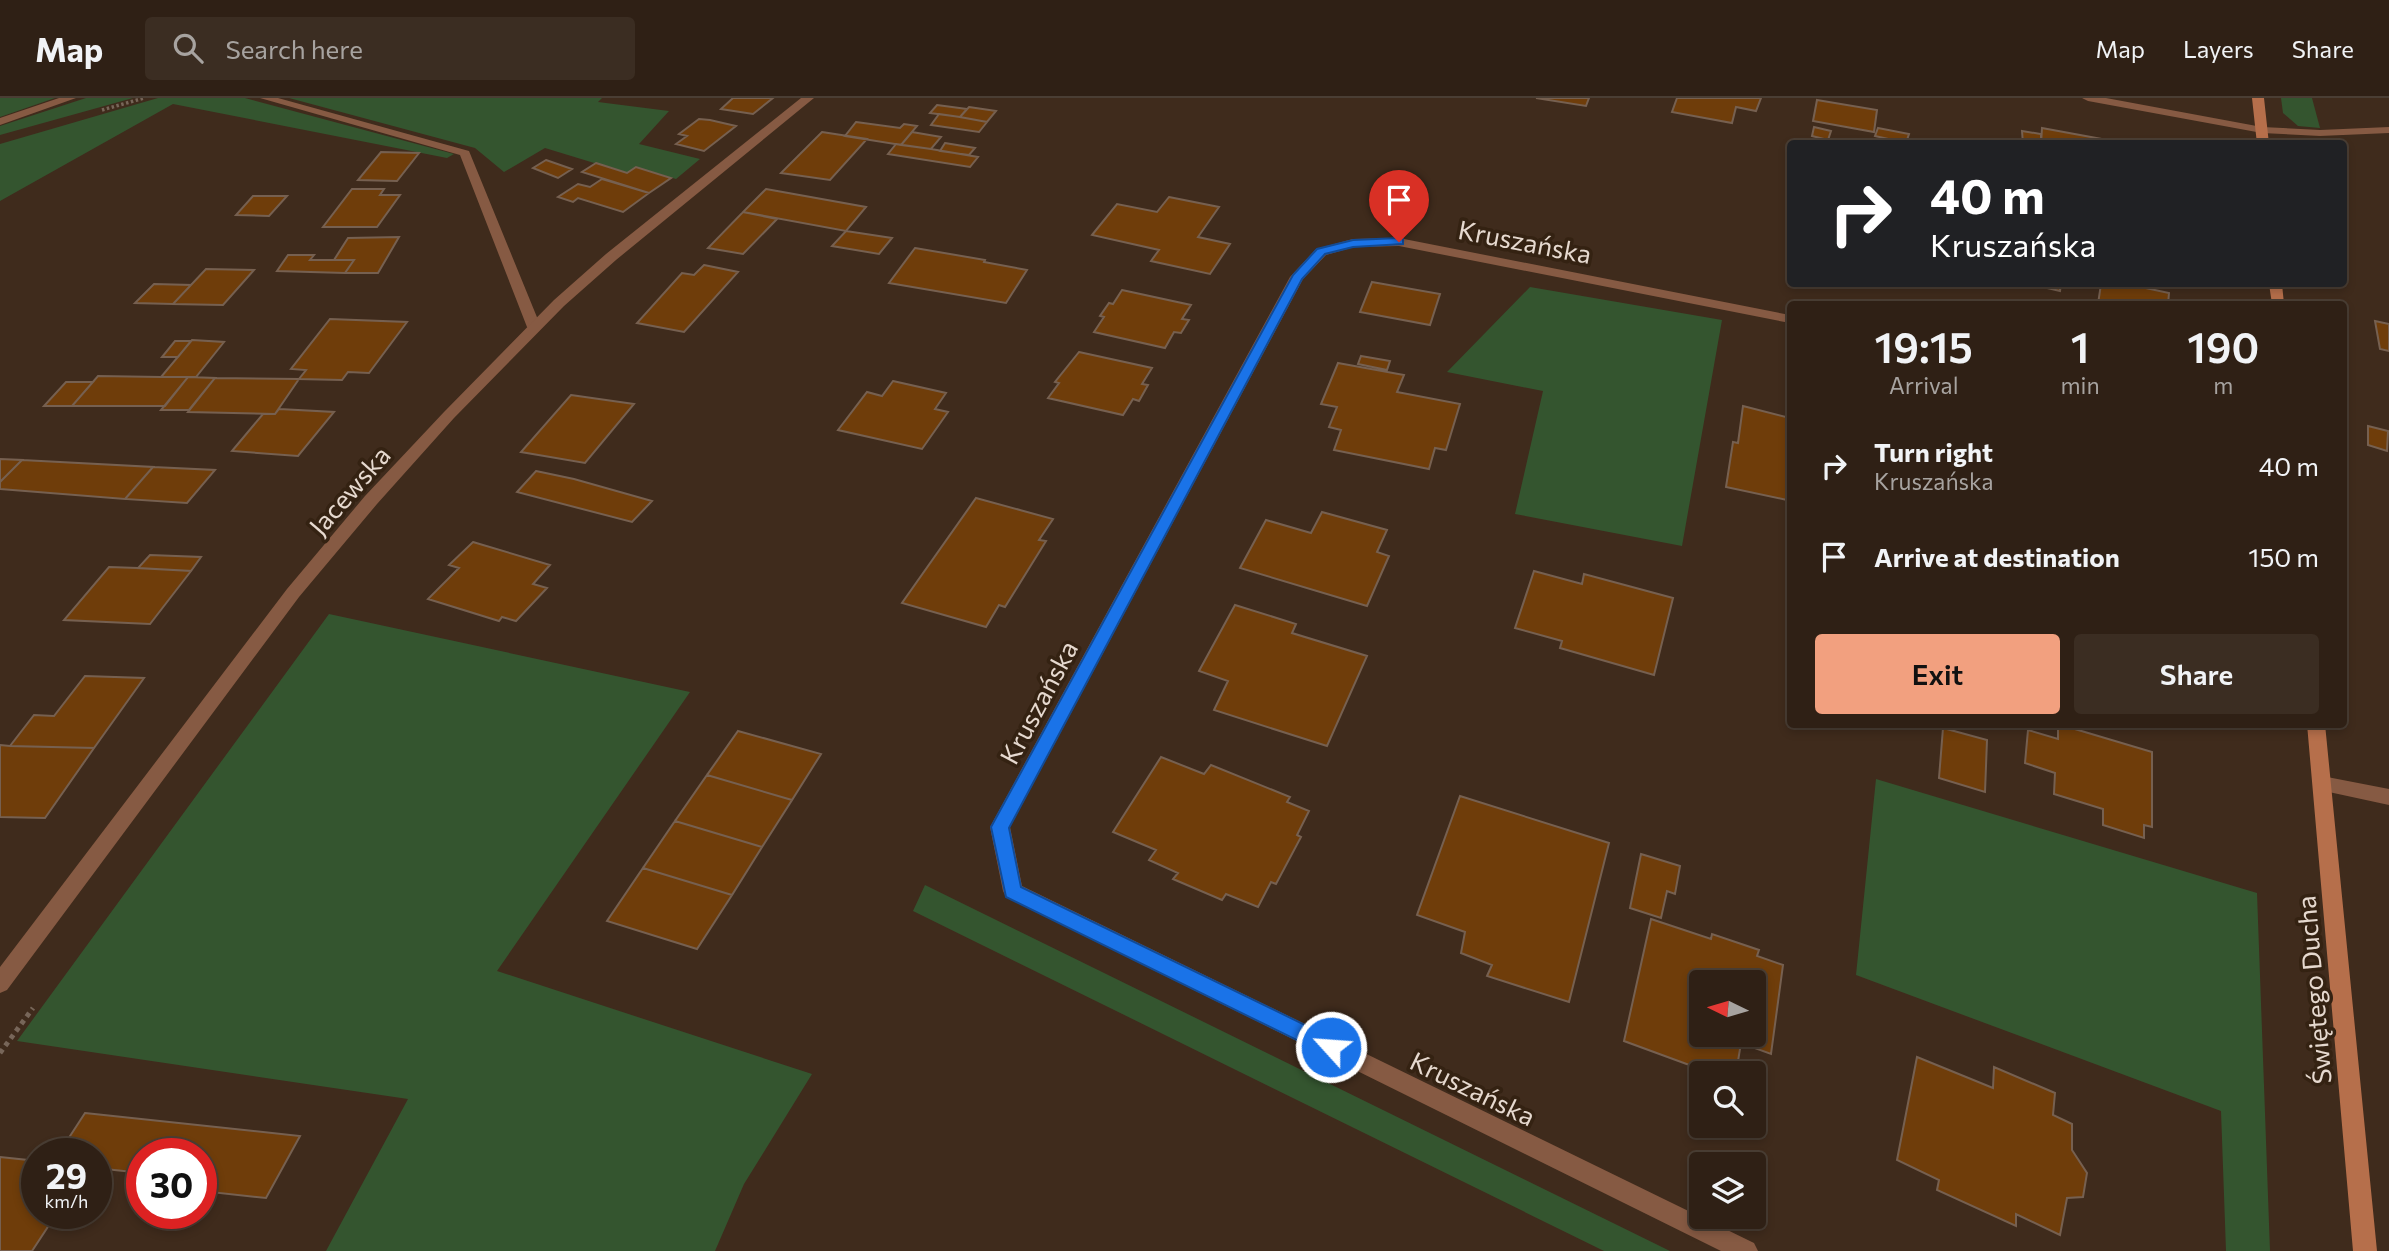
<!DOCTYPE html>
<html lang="en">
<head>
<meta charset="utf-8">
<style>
	:root { --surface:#2f2015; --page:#3b2d22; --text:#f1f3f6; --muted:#a7a3a0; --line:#4a3e34; --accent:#f2a07f }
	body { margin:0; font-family:Commissioner,sans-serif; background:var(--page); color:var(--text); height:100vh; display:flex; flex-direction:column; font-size:26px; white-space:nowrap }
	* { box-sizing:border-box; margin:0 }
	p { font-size:23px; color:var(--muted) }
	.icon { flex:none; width:38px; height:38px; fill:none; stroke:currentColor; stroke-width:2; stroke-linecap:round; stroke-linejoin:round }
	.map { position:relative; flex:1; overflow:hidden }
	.drawer { position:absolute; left:1787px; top:203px; width:560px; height:427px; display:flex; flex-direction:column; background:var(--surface); border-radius:7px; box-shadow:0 4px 10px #0003,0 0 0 2px var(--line) }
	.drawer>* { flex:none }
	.top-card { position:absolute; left:1787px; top:42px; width:560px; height:147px; border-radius:7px; box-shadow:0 4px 10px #0003,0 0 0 2px var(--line); background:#202124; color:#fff; overflow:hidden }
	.needle { width:46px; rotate:275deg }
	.buttons { position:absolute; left:1689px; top:872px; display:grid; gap:14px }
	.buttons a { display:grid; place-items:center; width:77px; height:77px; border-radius:7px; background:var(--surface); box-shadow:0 4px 10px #0003,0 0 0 2px var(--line); font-size:35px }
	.speed { position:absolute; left:21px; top:1040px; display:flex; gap:14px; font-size:35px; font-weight:700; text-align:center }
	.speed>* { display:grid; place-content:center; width:91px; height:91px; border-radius:50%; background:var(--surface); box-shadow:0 4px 10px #0003,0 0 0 2px var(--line); line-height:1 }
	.speed small { font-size:18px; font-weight:400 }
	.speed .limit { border:10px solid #d22; background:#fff; color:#111 }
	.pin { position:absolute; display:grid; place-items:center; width:60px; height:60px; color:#fff; margin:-72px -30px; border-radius:50% 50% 50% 0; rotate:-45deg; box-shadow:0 0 7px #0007 }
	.pin .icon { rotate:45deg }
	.me { position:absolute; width:77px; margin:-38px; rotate:296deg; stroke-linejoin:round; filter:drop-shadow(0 0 5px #0008) }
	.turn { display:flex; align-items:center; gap:24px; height:147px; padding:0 28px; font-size:32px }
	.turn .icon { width:91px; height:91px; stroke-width:2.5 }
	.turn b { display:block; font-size:49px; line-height:60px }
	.eta { display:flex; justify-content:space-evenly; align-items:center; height:119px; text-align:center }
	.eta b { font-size:42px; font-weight:600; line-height:49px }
	.primary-button { display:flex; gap:14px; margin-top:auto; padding:14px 28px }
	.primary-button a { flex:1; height:80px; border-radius:7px; background:var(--accent); color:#111; font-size:28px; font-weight:600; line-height:80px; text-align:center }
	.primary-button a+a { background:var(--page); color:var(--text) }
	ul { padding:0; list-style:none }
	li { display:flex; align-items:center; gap:21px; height:91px; padding:0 28px }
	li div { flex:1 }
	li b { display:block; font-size:26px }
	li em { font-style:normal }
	header { display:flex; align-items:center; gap:42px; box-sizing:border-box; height:98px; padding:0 35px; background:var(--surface); border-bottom:2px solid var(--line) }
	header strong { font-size:33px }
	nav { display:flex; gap:38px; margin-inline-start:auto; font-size:24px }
	.search { width:490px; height:63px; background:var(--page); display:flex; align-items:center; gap:18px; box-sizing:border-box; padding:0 24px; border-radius:7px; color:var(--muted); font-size:26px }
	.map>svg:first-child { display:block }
	.green { fill:#34552f }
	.building { fill:#6f3d0a; stroke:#766050; stroke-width:2; fill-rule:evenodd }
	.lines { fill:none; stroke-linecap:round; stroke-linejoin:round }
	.path-far1 { stroke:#776659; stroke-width:3.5; stroke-dasharray:2.5 2.5; stroke-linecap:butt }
	.path { stroke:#776659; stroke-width:5; stroke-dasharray:4.5 4.5; stroke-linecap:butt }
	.minor { fill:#865a43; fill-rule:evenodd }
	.tertiary { fill:#865a43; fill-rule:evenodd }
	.secondary { fill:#b66f4b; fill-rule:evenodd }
	.route { fill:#1a73e8; stroke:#114b97; stroke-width:2 }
	.labels { text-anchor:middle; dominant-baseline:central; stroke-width:7; stroke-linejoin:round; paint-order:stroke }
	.street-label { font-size:26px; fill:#e6d9cf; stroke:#342212 }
</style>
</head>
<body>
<header>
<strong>Map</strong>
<div class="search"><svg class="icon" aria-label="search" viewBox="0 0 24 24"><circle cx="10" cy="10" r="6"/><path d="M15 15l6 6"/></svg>Search here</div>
<nav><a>Map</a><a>Layers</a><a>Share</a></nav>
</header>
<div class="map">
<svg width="2389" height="1153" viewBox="0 0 2389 1153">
	<rect width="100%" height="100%" fill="#3f2b1c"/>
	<path class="green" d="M0 0H55L0 19Z
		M86 0H133L0 37V28Z
		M158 0H245L454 56 447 60 173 6 0 103V46Z
		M289 0H602L598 4 669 13 639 46 700 61 676 81 636 69 627 75 545 50 504 74 475 50Z
		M2281 0H2312L2320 30 2298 28 2283 15Z
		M1530 189 1722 222 1682 448 1515 416 1543 293 1447 274Z
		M329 516 690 594 497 873 812 976 744 1086 715 1153H326L408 1001 17 943Z
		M1876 681 2257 795 2270 1153H2226L2221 1013 1856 877Z
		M925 787 1670 1153H1604L913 813Z"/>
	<path class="building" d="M733 0H773L753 16 721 11Z
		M1536 0H1589L1586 8Z
		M1677 0H1761L1756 13 1736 9 1732 25 1672 14Z
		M1817 2 1877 12 1874 34 1813 23Z
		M937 7 967 11 960 19 930 15Z
		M969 9 996 13 987 24 960 19Z
		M939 16 960 19 987 24 979 34 931 27Z
		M699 21 710 22 736 28 704 53 676 46 687 38 679 36Z
		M856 24 900 30 904 26 917 28 901 47 845 38Z
		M1814 29 1831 33 1828 42 1812 38Z
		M1878 30 1909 36 1906 45 1875 38Z
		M2042 30 2129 46H2041Z
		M2022 33 2041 36V46H2023Z
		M822 34 867 41 830 82 781 75Z
		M912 34 941 39 931 51 901 47Z
		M945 45 975 50 969 57 940 53Z
		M896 46 931 51 978 59 970 69 888 56Z
		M381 54 419 55 397 83 358 82Z
		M546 62 572 71 558 80 533 70Z
		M596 65 627 75 636 69 671 80 649 95 582 74Z
		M602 81 649 95 623 114 578 100 573 104 558 99 578 86 590 89Z
		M352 91H384L380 97H400L377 129H323Z
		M766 91 866 109 846 133 743 114Z
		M253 98H287L269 118 236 117Z
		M1169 99 1219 109 1198 139 1230 146 1210 176 1151 163 1159 152 1092 137 1117 106 1157 114Z
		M743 114 777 121 743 156 708 150Z
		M846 133 892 140 879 156 832 148Z
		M399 139 378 175H345L354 162H334L348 140Z
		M915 150 985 162 984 164 1027 172 1006 205 889 185Z
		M288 157H314L310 162H354L345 175 277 173Z
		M704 167 738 174 684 234 637 225 682 175 694 177Z
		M206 171 254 172 223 207 173 206Z
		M1372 184 1440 196 1430 227 1360 214Z
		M154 186 191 187 173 206 135 205Z
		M2030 186H2061L2060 193Z
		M2101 186H2127L2169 195 2168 206H2098Z
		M1122 192 1191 207 1182 221 1189 222 1181 235 1174 234 1165 250 1094 234 1104 219 1100 218 1109 205 1113 206Z
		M330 221 407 224 369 275 348 274 342 282 299 281 306 272 291 271Z
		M2375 223 2389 226V253L2380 251Z
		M192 242 224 244 196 279H161Z
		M175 243H191L178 259H162Z
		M1079 254 1152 270 1142 286 1148 287 1139 303 1133 301 1123 317 1048 300 1059 285 1055 284Z
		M1361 258 1390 263 1387 272 1358 266Z
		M1338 265 1404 277 1397 294 1460 306 1446 352 1435 350 1429 371 1334 352 1341 332 1329 329 1337 309 1321 306Z
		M98 278 161 279H188L165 308H72Z
		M188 279 215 280 189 312H161Z
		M215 280 299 281 275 316 188 314Z
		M893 283 946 295 935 311 948 314 922 351 838 332 867 294 882 298Z
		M66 284H93L72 308H44Z
		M571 297 634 306 585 365 521 354Z
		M1743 308 1790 320V388L1787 402 1726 389 1733 344 1738 345Z
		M279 311 334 314 298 358 232 353 263 316H275Z
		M2368 328 2388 333 2387 353 2368 347Z
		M0 361 22 362 0 384Z
		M22 362 153 369 125 401 0 391V384Z
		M153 369 215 372 187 405 125 401Z
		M536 373 574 381 652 403 632 424 517 394Z
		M976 400 1053 421 1039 442 1046 443 1005 509 999 507 986 529 902 505Z
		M1322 414 1387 432 1377 454 1389 458 1367 508 1240 470 1266 422 1311 435Z
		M473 444 550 467 533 486 547 490 516 523 502 519 499 523 428 501 459 470 449 467Z
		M150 457 201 459 191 473 138 470Z
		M109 469 138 470 191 473 150 526 64 522Z
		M1534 473 1582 486 1584 476 1673 500 1654 577 1560 550 1562 543 1515 530Z
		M1235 507 1296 526 1292 535 1367 558 1327 648 1214 612 1228 583 1199 573Z
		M85 578 144 580 94 650 10 648 34 617 54 618Z
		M2058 626 2152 654V729L2144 727V740L2103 727V711L2054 696 2055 675 2025 665 2028 632 2058 641Z
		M1943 630 1987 642 1985 694 1939 680Z
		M738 633 821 656 792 702 707 677Z
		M0 647 10 648 94 650 45 720 0 719Z
		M1161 659 1204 676 1211 667 1290 699 1287 704 1309 713 1297 737 1301 739 1276 786 1271 784 1258 809 1226 796 1222 802 1173 781 1178 775 1149 762 1156 752 1113 734Z
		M707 677 792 702 762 749 675 723Z
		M1460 698 1609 745 1569 904 1487 878 1492 867 1461 855 1465 834 1417 817Z
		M675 723 762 749 732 797 643 770Z
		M1641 756 1680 768 1675 796 1667 793 1661 820 1630 810Z
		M643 770 732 797 697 851 607 823Z
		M1651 821 1711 841 1712 836 1759 852 1757 858 1783 867 1771 956 1741 945 1736 975H1711L1624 943ZM1701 884H1754V936H1701Z
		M1917 959 1993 990 1994 969 2055 995 2053 1017 2072 1026V1052L2087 1075 2083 1099 2067 1100 2060 1137 2016 1116V1128L1937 1092 1939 1082 1897 1062Z
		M85 1015 300 1038 266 1100 201 1093 204 1081H201V1055H142V1075L96 1070V1055H59Z
		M0 1059 37 1063V1078L32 1085H37V1115H57L32 1153H0Z"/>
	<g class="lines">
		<path class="path-far1" d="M102 12 144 0"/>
		<path class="path" d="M0 955 33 910"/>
		<path class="minor" d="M59 0H76L0 27V20Z
			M260 0H278L469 53 541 229 539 232 534 233 527 229 460 57Z
			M2082 0H2106L2262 29 2320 32 2389 29V35L2320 38 2262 35 2088 3Z
			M1399 140 1790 217V225L1399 148 1354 149 1326 157 1303 181 1010 729 1022 788 1754 1145 1758 1153H1721L1006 799 1003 793 990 729 1290 179 1316 151 1353 141Z
			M2322 678 2389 691V707L2315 691 2313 686 2315 681Z"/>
		<path class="tertiary" d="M801 0H814L616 162 564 208 454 320 377 406 299 499 7 892 0 895V869L287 491 365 398 444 314 554 202 606 156Z"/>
		<path class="secondary" d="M2252 0H2264L2269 46H2257Z
			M2269 186H2282L2284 206H2272Z
			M2307 626H2325L2377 1153H2353Z"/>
	</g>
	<path class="route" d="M1399 140 1403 141V146L1353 149 1325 156 1302 181 1009 730 1021 789 1338 943 1341 949 1338 956 1331 959 1006 799 991 729 1293 177 1317 151 1353 142Z"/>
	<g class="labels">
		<g class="street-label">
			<text transform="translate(1525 143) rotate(11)">Kruszańska</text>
			<text transform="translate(349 392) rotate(-49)">Jacewska</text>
			<text transform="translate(1038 604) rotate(-62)">Kruszańska</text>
			<text transform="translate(2313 892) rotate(-95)">Świętego Ducha</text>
			<text transform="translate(1473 990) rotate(26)">Kruszańska</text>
		</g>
	</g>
</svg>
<div class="buttons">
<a><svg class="needle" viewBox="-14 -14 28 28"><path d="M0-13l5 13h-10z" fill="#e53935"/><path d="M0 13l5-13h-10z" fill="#a7a3a0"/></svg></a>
<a><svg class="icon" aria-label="search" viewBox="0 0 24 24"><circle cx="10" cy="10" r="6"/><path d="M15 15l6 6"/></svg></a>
<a><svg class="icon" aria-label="layers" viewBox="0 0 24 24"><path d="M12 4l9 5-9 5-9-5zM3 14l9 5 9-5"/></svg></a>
</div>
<div class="speed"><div>29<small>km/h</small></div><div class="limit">30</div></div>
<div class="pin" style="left:1399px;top:144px;background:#d93025"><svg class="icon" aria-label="arrive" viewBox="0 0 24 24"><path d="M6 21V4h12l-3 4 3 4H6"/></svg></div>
<svg class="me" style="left:1331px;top:949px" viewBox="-20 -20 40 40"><circle r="17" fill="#1a73e8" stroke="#fff" stroke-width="3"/><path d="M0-11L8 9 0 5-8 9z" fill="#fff"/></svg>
<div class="top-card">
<div class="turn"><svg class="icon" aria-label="right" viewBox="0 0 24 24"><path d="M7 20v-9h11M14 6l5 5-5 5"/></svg><div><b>40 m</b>Kruszańska</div></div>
</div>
<section class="drawer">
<div class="eta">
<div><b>19:15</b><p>Arrival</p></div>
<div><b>1</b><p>min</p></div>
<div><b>190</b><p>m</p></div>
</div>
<ul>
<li><svg class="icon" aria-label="right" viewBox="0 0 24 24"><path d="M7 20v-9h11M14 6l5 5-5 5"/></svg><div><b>Turn right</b><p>Kruszańska</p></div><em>40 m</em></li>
<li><svg class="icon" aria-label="arrive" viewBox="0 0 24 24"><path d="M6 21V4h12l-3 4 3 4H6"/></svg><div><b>Arrive at destination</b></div><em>150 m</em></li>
</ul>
<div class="primary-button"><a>Exit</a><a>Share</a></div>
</section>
</div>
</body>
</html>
